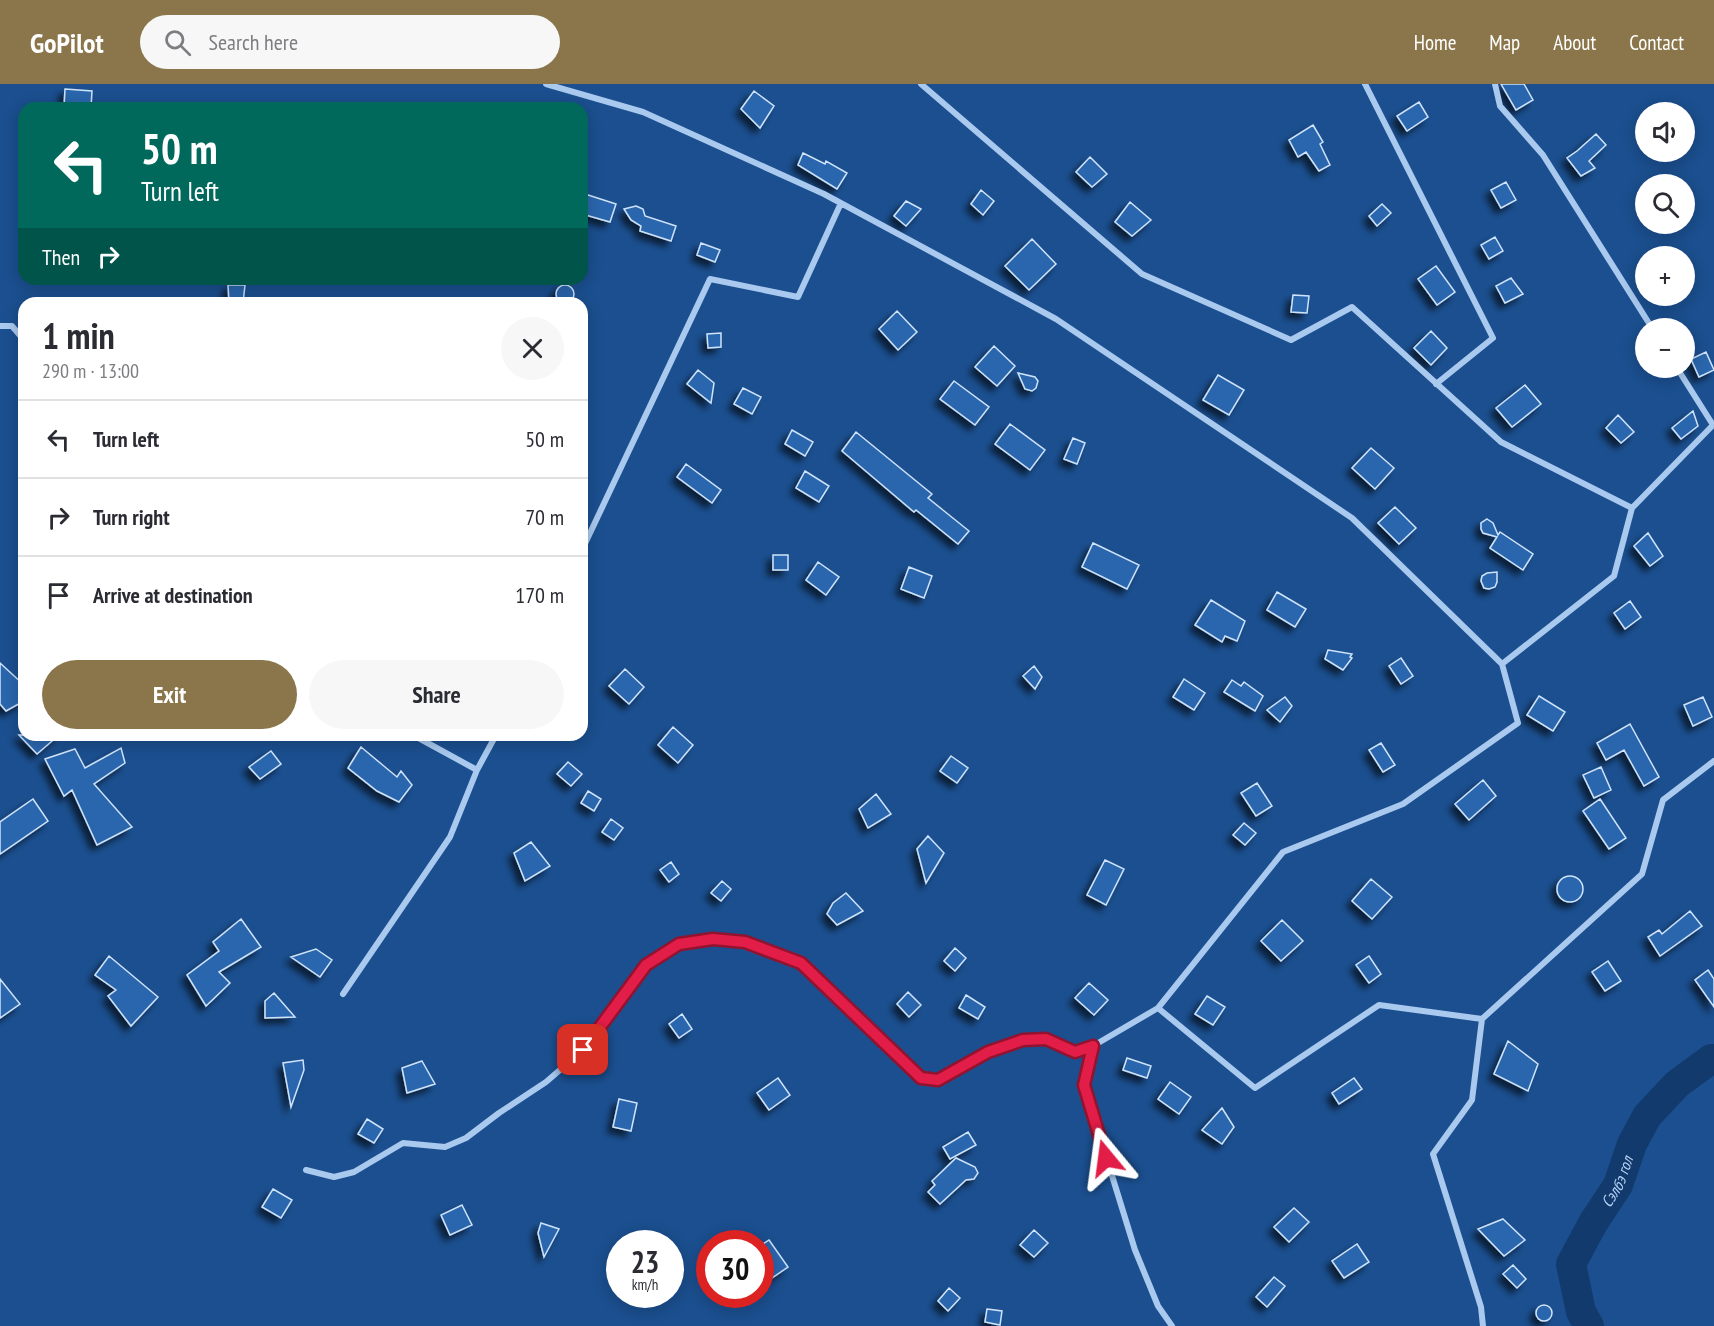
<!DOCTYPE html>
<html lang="en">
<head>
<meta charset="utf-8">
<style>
	:root { --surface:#fff; --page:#f7f7f7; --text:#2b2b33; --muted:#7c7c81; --line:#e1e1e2; --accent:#8a764a }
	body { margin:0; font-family:"PT Sans Narrow",sans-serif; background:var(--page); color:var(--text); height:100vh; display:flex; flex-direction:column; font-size:22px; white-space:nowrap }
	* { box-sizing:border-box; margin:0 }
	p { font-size:20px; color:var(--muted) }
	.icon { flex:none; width:33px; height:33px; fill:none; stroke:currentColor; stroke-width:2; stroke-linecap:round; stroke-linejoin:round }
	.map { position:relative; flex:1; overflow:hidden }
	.panel { position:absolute; left:18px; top:213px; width:570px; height:444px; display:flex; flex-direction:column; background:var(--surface); border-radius:18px; box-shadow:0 3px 15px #0003 }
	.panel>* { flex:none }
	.guide { position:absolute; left:18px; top:18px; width:570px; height:183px; border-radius:18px; box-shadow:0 3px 15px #0003; background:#00695c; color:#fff; overflow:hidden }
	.buttons { position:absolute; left:1635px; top:18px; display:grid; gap:12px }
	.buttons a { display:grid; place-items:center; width:60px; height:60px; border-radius:50%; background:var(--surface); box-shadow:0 3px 15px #0003; font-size:30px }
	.speed { position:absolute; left:606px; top:1146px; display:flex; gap:12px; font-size:30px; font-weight:700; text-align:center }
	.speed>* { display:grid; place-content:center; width:78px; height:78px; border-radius:50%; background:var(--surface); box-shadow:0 3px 15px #0003; line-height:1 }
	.speed small { font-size:15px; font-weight:400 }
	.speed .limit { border:9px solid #d22; background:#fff; color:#111 }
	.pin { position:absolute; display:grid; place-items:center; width:51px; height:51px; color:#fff; margin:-26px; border-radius:12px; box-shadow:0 3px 9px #0006 }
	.me { position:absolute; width:66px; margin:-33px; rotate:344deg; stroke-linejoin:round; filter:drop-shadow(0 0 4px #0008) }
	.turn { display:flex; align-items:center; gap:21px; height:126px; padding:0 24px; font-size:27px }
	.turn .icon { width:78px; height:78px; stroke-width:2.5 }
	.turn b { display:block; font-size:42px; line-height:51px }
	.then { display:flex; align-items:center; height:57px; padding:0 24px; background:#0003; gap:12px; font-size:22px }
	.round { display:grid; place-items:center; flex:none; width:63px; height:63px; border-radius:32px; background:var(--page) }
	.overview { display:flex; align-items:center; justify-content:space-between; height:102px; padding:0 24px }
	h1 { font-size:36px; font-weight:800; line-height:45px }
	.button { display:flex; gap:12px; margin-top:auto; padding:12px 24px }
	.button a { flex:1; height:69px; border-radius:36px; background:var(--accent); color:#fff; font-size:24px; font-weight:800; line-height:69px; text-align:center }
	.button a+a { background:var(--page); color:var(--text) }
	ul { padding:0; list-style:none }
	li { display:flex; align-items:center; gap:18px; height:78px; padding:0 24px; border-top:2px solid var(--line) }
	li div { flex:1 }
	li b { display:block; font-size:22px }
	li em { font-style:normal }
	header { display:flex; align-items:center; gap:36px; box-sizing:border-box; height:84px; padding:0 30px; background:var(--accent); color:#fff }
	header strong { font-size:28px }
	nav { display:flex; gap:33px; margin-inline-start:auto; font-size:21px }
	.search { width:420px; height:54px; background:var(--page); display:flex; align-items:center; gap:15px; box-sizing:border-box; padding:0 21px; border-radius:33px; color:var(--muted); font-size:22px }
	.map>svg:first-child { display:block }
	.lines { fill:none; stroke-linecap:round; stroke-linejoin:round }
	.river { stroke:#123a6d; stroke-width:30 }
	.building { fill:#2a66ad; stroke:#cfe3fa; stroke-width:1.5; filter:url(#shadow) }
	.minor { stroke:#a9c9ee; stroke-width:6 }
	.route-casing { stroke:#92132f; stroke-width:15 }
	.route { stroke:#e11d48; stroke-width:10 }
	.labels { text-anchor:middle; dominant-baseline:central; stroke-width:6; stroke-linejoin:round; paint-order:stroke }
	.water-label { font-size:16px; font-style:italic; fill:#b5d3f5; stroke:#1b4f8f }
</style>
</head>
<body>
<header>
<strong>GoPilot</strong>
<div class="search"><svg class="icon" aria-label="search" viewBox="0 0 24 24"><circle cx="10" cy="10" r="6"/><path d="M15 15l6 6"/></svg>Search here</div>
<nav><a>Home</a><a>Map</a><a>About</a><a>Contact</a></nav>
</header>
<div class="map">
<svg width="1714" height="1242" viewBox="0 0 1714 1242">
	<defs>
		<filter id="shadow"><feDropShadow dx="-5.5" dy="5.5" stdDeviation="3" flood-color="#0009"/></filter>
	</defs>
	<rect width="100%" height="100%" fill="#1b4f8f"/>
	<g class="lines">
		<path class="river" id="s1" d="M1589 1242 1581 1228 1571 1180 1593 1139 1618 1101 1632 1060 1647 1032 1677 1000 1711 975H1714"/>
	</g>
	<path class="building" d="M1501 0H1524L1533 16 1516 26Z
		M65 5 92 7 91 24H64Z
		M754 7 774 22 760 44 741 25Z
		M1419 18 1428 33 1407 47 1397 32Z
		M1313 41 1323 58 1320 60 1330 81 1319 87 1306 68 1298 73 1289 56Z
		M1596 50 1606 61 1589 77 1595 84 1581 92 1567 74 1577 67Z
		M803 69 825 80 826 77 847 89 837 105 798 81Z
		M1090 73 1107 90 1092 103 1076 88Z
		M1506 98 1516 116 1501 124 1491 106Z
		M981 106 994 117 983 131 971 120Z
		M585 110 616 120 610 138 582 130Z
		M906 117 921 125 906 142 894 132Z
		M1130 118 1151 136 1132 152 1115 138Z
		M1382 120 1391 129 1377 142 1369 132Z
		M636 122 643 125 645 132 676 142 671 157 640 147 641 142 631 136 624 125Z
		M1495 153 1503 167 1489 175 1481 161Z
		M1032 155 1056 180 1029 206 1005 182Z
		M701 159 720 166 715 178 697 171Z
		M1436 182 1455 208 1437 221 1418 195Z
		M1511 194 1523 210 1505 219 1496 202Z
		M228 201H245L243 219 229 218Z
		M556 210a9 9 0 1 1 18 0a9 9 0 1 1-18 0Z
		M1293 211 1309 212 1307 229 1291 228Z
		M897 227 917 248 898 266 879 245Z
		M1431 247 1447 264 1431 281 1414 264Z
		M721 249V263L708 264 707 250Z
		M994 262 1015 282 997 302 975 283Z
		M1706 268 1714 286 1699 293 1691 275Z
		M698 286 714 299 711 319 687 300Z
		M1018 289 1035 293 1038 297 1036 304 1032 307 1025 305Z
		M1218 291 1244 306 1229 331 1203 316Z
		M954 297 989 323 975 341 940 315Z
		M1525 301 1541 320 1512 343 1496 324Z
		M743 304 761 313 752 330 734 320Z
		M1693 327 1698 342 1681 355 1672 344Z
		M1618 331 1634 348 1621 359 1606 344Z
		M1010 340 1045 366 1030 386 995 360Z
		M792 346 813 358 805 372 785 360Z
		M856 348 932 410 928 414 969 447 958 460 916 426 914 428 842 367Z
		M1073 354 1085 359 1077 380 1064 375Z
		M1371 364 1394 384 1375 405 1352 384Z
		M686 380 721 406 712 419 677 393Z
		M805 387 829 402 819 418 796 404Z
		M1395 423 1416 444 1399 460 1378 439Z
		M1487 435 1493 439 1498 451 1500 448 1533 470 1523 486 1490 464 1497 453 1483 449 1481 445V439Z
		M1648 449 1663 472 1650 482 1634 462Z
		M1093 459 1139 481 1127 505 1082 483Z
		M773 471H788V486H773Z
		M818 478 839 493 826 511 806 496Z
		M909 483 932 492 924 514 901 505Z
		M1497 488V498L1495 503 1489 505 1484 504 1481 497 1482 492 1487 489Z
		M1277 508 1306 525 1295 543 1267 526Z
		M1211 516 1245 537 1237 557 1225 552 1222 558 1195 541Z
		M1630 517 1641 533 1625 545 1614 529Z
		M1328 566 1352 570 1350 573 1352 574 1343 586 1325 575Z
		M1401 574 1413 592 1401 600 1389 582Z
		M0 579 24 601V617L6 627 0 620Z
		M1034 582 1042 593 1035 605 1023 592Z
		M625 585 644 603 629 620 609 602Z
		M1184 595 1205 609 1194 626 1173 613Z
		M1232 596 1241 602 1244 598 1263 612 1255 627 1224 608Z
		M1539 612 1565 628 1553 647 1527 631Z
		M1285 613 1292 622 1280 638 1267 626Z
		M1703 613 1712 633 1693 642 1684 621Z
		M1630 640 1659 693 1644 702 1624 666 1606 676 1597 659Z
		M673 643 693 661 678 679 658 661Z
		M19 651H59L37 670Z
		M1381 659 1395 681 1383 688 1369 666Z
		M361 663 397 693 401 687 412 701 399 718 377 707 348 684Z
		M121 664 125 679 94 700 132 743 97 761 72 706 64 712 45 675 75 665 85 684Z
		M271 667 281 680 260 695 249 683Z
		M951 672 968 684 957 699 940 687Z
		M568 678 582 690 571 702 557 690Z
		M1601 683 1611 706 1594 714 1583 691Z
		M1483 696 1496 712 1469 736 1455 720Z
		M1257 699 1272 722 1256 732 1241 709Z
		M588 707 601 715 594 727 581 719Z
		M876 710 891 730 868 744 859 725Z
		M33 715 48 737 0 770V738Z
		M1600 715 1626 754 1609 765 1583 727Z
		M611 735 623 744 614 756 602 748Z
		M1244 739 1256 749 1245 761 1233 751Z
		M928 752 944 769 926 799 917 765Z
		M531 758 550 782 525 797 514 769Z
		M1105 776 1124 785 1106 821 1087 811Z
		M671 778 679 790 669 798 660 786Z
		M1557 805a13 13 0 1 1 26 0a13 13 0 1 1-26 0Z
		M1371 795 1392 813 1372 835 1352 817Z
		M722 797 731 805 721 817 711 809Z
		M846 809 863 827 837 841 827 830 833 819Z
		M1690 827 1702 842 1660 872 1648 853 1659 846 1662 850Z
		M241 835 261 863 219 888 230 899 206 922 187 891 219 867 213 858Z
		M1282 836 1303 857 1281 877 1261 857Z
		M955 864 966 874 955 887 944 877Z
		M316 865 332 876 320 893 291 873Z
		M109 872 158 913 131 942 108 912 116 906 95 891Z
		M1369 872 1381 890 1369 899 1356 881Z
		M1608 877 1621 897 1605 907 1592 888Z
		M1708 886 1714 895V923L1695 896Z
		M0 895 20 920 0 934Z
		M1089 899 1108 916 1094 931 1075 914Z
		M908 908 921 921 909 933 897 920Z
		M274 909 295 933 265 934V917Z
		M966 911 985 923 978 935 959 924Z
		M1207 912 1225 923 1213 941 1195 930Z
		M682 930 692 945 679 954 669 940Z
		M1508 957 1538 980 1528 1007 1494 990Z
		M1127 974 1151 982 1147 994 1123 986Z
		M303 976 304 986 291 1023 283 979Z
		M422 977 435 1000 407 1009 402 984Z
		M778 994 790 1011 769 1026 757 1009Z
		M1354 994 1362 1005 1339 1020 1332 1009Z
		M1170 998 1191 1013 1179 1030 1158 1015Z
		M619 1015 637 1019 631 1047 613 1043Z
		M1222 1024 1234 1043 1222 1060 1202 1046Z
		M367 1035 383 1045 374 1059 358 1050Z
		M968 1048 976 1061 950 1075 943 1063Z
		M956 1074 975 1083 978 1089 974 1095 966 1096 940 1120 928 1108 935 1101 932 1097Z
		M273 1105 292 1116 281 1134 262 1123Z
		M462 1121 472 1141 450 1151 441 1131Z
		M1294 1124 1309 1138 1289 1158 1274 1143Z
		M1503 1135 1525 1156 1504 1172 1478 1145Z
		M541 1139 559 1145 544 1173 538 1149Z
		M1034 1146 1048 1159 1034 1173 1020 1161Z
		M769 1156 788 1183 760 1202V1162Z
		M1357 1160 1369 1178 1344 1194 1332 1177Z
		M1513 1181 1526 1195 1517 1204 1503 1190Z
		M1274 1193 1285 1202 1267 1223 1256 1213Z
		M949 1204 960 1214 948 1227 938 1217Z
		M1536 1229a8 8 0 1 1 16 0a8 8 0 1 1-16 0Z
		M987 1225 1002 1227 1000 1241 985 1238Z"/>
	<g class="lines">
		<path class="minor" d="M921 0 1142 190 1291 256 1352 223 1501 358 1632 424
			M1365 0 1493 254 1436 300
			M1495 0 1500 22 1543 71 1652 244
			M0 242H12L24 256
			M1677 284 1713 341
			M582 466 710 195 798 213 841 119
			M1502 580 1614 492 1632 424 1714 340
			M477 686 496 651
			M343 910 450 753 477 686 413 651
			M1158 924 1255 1004 1379 921 1482 935 1642 790 1663 716 1714 677
			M1482 935 1472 1016 1433 1070 1481 1223 1483 1242
			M1093 962 1084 1001 1135 1166 1158 1222 1172 1242
			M306 1086 334 1093 354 1088 403 1059 445 1063 466 1054 499 1029 546 998 583 966 646 881 679 860 713 855 745 858 801 879 921 994 938 996 988 967 1023 956 1046 955 1075 968 1093 962 1158 924 1283 768 1403 720 1518 639 1502 580 1352 434 1056 235 824 110 643 28 546 0"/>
	</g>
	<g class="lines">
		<g class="route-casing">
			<path id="route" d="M583 966 646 881 679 860 713 855 745 858 801 879 921 994 938 996 988 968 1023 956 1046 955 1075 968 1093 962 1084 1001 1106 1074"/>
		</g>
		<use href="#route" class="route"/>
	</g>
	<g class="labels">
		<g class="water-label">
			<text stroke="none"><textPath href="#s1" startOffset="160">Сэлбэ гол</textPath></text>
		</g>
	</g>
</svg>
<div class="buttons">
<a><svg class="icon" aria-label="sound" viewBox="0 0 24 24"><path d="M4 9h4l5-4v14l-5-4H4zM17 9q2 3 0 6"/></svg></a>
<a><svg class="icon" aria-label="search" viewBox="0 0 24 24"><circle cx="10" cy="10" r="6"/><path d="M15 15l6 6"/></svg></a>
<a>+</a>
<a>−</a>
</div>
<div class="speed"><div>23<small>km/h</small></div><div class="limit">30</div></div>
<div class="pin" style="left:583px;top:966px;background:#d93025"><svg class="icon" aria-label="arrive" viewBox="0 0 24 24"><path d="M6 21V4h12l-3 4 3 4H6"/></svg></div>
<svg class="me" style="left:1106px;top:1074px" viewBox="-20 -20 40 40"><path d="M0-17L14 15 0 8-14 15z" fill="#e11d48" stroke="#fff" stroke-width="4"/></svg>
<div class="guide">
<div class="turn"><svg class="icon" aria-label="left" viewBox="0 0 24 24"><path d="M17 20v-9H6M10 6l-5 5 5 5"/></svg><div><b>50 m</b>Turn left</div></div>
<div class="then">Then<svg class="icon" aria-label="right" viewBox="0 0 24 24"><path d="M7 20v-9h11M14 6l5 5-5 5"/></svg></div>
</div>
<section class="panel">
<div class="overview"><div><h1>1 min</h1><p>290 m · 13:00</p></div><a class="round"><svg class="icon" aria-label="close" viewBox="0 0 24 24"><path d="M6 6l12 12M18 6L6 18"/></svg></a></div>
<ul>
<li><svg class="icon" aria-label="left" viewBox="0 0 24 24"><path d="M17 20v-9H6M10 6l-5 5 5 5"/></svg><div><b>Turn left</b></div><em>50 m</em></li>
<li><svg class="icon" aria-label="right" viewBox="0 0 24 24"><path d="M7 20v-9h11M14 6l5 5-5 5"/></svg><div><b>Turn right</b></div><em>70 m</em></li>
<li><svg class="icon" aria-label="arrive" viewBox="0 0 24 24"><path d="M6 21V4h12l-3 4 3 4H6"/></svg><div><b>Arrive at destination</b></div><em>170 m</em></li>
</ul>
<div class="button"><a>Exit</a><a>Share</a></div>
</section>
</div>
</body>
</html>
